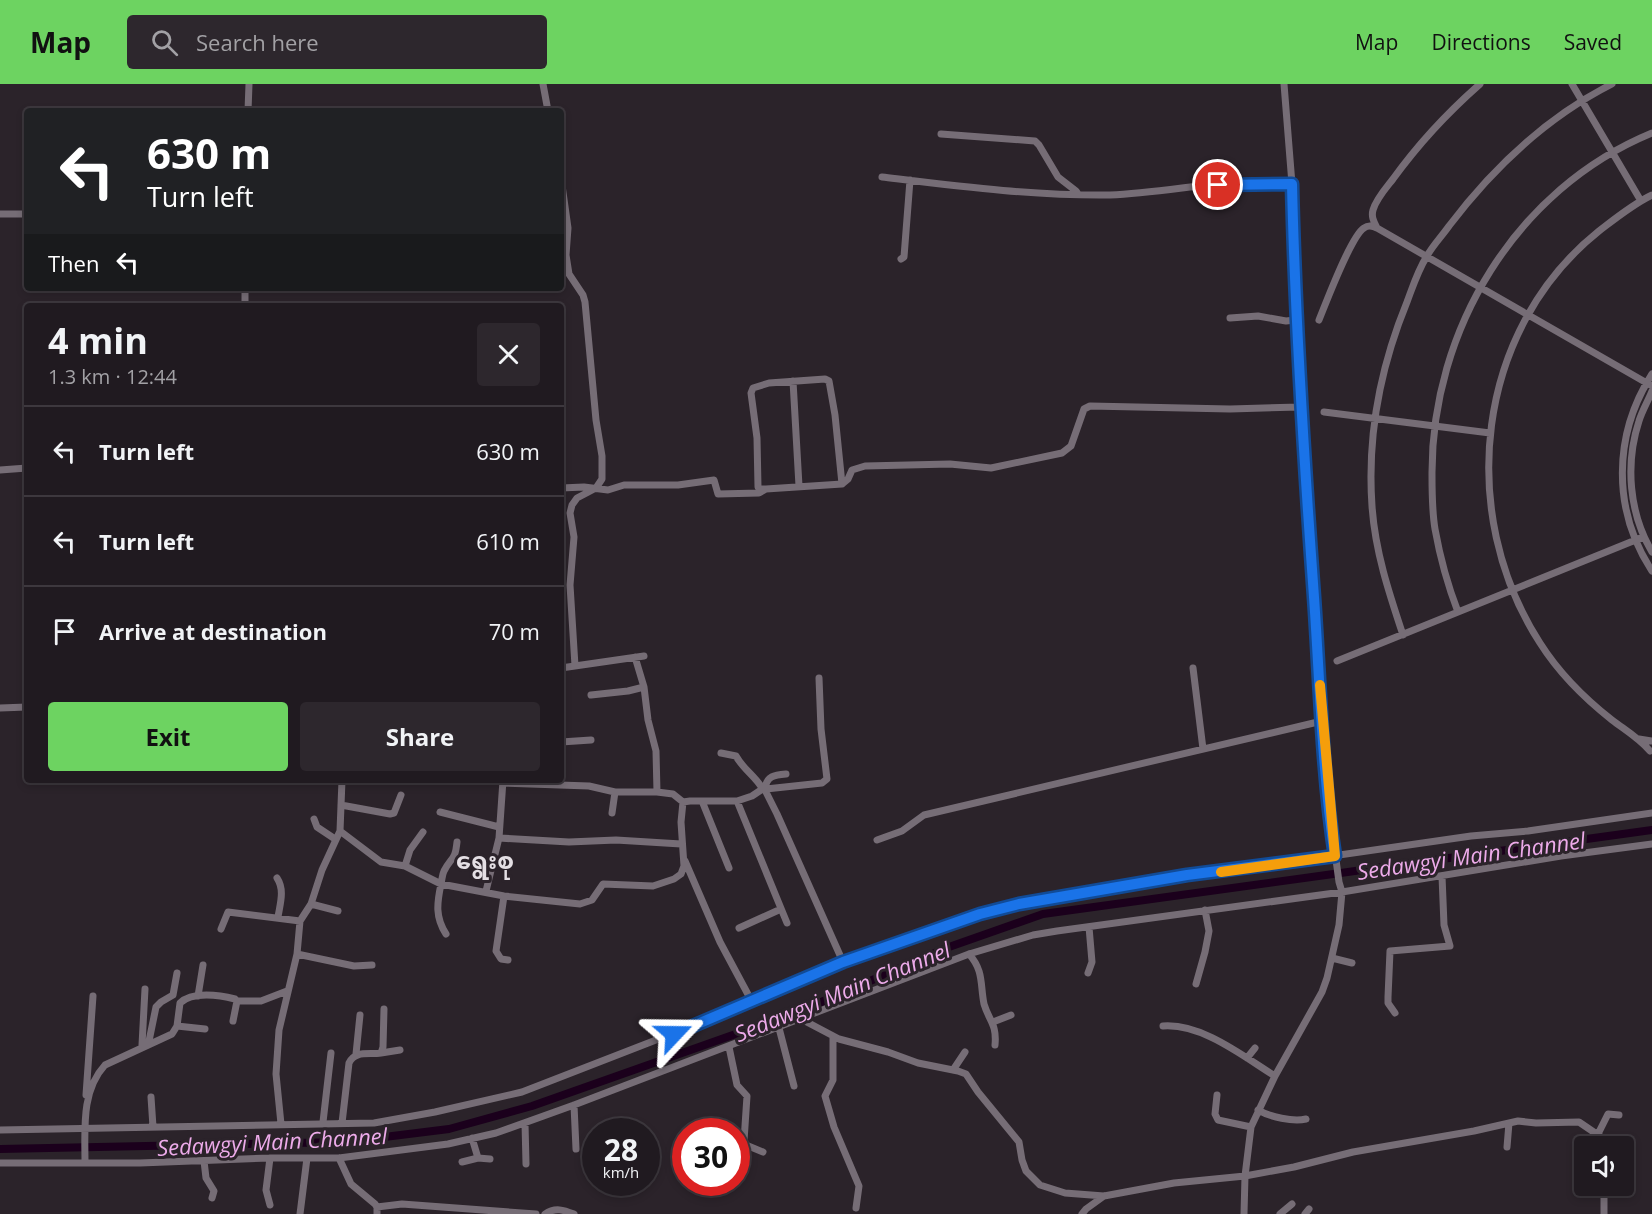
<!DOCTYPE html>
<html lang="en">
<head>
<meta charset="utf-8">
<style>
	:root { --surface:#201a20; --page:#2d272d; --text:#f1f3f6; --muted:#a2a1a5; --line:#3d383e; --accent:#6dd361 }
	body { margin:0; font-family:"Open Sans","Noto Sans Myanmar",sans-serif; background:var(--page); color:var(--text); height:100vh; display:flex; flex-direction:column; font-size:22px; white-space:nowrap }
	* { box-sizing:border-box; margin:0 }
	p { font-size:20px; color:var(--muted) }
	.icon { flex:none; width:33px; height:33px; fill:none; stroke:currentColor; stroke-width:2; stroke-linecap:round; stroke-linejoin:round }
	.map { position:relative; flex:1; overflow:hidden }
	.panel { position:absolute; left:24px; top:219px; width:540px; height:480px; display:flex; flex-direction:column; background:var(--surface); border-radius:6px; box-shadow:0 3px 9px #0003,0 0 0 2px var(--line) }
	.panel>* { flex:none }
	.guide { position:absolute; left:24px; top:24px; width:540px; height:183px; border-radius:6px; box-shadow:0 3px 9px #0003,0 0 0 2px var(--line); background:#202124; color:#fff; overflow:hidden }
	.buttons { position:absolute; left:1574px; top:1052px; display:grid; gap:12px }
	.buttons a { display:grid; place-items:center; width:60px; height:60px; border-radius:6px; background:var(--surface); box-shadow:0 3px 9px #0003,0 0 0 2px var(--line); font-size:30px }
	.speed { position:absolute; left:582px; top:1034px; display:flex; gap:12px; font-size:30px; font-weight:700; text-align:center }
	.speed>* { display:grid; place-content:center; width:78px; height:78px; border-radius:50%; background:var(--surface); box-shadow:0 3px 9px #0003,0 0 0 2px var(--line); line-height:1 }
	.speed small { font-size:15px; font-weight:400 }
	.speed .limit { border:9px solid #d22; background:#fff; color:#111 }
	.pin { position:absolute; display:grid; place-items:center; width:51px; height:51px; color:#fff; margin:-26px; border:3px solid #fff; border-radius:50%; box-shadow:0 2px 6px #0007 }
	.me { position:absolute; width:66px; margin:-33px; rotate:67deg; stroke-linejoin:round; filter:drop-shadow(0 0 4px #0008) }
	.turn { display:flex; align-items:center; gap:21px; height:126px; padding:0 24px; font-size:27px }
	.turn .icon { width:78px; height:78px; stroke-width:2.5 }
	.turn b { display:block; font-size:42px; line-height:51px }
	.then { display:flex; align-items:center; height:57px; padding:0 24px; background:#0003; gap:12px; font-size:22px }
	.round { display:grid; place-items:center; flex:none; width:63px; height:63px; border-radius:6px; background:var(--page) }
	.summary { display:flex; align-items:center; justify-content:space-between; height:102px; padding:0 24px }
	h1 { font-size:36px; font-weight:700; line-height:45px }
	.primary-button { display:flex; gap:12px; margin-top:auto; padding:12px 24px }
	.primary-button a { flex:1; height:69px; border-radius:6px; background:var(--accent); color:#111; font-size:24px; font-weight:700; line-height:69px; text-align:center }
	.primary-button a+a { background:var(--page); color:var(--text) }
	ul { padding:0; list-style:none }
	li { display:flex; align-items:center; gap:18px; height:90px; padding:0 24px; border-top:2px solid var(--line) }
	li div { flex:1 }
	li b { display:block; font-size:22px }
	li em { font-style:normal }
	header { display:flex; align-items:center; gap:36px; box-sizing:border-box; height:84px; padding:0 30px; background:var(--accent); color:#111 }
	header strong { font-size:28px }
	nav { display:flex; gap:33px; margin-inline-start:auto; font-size:21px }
	.search { width:420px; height:54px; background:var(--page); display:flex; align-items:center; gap:15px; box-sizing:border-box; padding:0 21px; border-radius:6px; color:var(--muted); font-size:22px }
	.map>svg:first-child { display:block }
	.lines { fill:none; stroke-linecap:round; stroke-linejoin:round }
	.canal { stroke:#1b001c; stroke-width:8 }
	.minor { stroke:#766d76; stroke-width:7 }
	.route-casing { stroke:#114b97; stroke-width:15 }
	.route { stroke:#1a73e8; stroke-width:10 }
	.slow { stroke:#f59e0b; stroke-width:10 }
	.labels { text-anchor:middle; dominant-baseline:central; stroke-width:6; stroke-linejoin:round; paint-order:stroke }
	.water-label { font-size:22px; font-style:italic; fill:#edabea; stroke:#2b232a }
	.quarter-label { font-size:24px; font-weight:bold; fill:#e4dfe4; stroke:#2b232a }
</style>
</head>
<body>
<header>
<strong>Map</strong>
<div class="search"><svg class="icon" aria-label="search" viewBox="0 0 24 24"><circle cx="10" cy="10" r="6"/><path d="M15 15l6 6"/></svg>Search here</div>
<nav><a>Map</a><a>Directions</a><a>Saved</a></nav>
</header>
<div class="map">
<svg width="1652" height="1130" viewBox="0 0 1652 1130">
	<rect width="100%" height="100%" fill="#2b232a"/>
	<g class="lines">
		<path class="canal" d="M0 1065 344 1058 449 1045 532 1022 798 928 949 863 1043 830 1652 746"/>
		<path class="minor" d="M543 0 548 27
			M1572 0 1641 117
			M248 27 249 0
			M941 50 1035 57 1039 61 1058 93 1076 107 1078 110
			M882 93C957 102 1034 112 1110 111 1134 110 1158 107 1182 104 1218 99 1255 99 1292 100
			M561 94 568 144 566 171 569 190 583 211 585 218 596 336 602 372V395L596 404 577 414 572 421 570 429 574 453 570 501 575 582
			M0 130H27
			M1377 144C1374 138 1371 133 1373 126 1376 115 1386 104 1393 95 1419 59 1447 29 1480 0
			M901 175 904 173 910 96
			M245 222V204
			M1230 234 1258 232 1286 237 1295 236
			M1319 236C1326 219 1351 152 1364 144 1368 141 1373 142 1377 144L1652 302
			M1652 290C1613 351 1612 426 1652 487
			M793 297 799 402
			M1652 307C1648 317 1642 327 1639 337 1625 380 1629 429 1652 468
			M1324 328 1490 349
			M0 386 27 384
			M561 404 584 403 608 406 624 401H678L714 396 718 410 759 409 766 405 842 400 848 395 852 386 865 382 950 380 991 384 1062 369 1071 362 1084 325 1090 322 1230 325 1300 323
			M766 405H760L758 403 757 354 751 309 753 304 769 299 825 295 829 297 835 331 842 400
			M1458 528C1448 502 1440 473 1435 445 1432 427 1432 408 1432 391 1431 246 1516 105 1652 49
			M1403 551C1389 509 1375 467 1372 422 1367 351 1380 284 1407 218 1413 202 1418 186 1427 172 1433 161 1442 152 1449 142 1493 84 1547 33 1612 0
			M635 573 644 603 648 636 656 667 657 708
			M1337 577 1643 453
			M561 584 644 572
			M1193 584 1203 665
			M591 611 628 607 644 603
			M0 624 27 623
			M1639 655 1652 657
			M561 658 591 656
			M1650 667C1639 654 1625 646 1612 636 1584 614 1559 589 1540 559 1456 429 1475 246 1599 147 1616 134 1633 120 1652 111
			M721 669 736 672C743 685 755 692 762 704
			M504 699 589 702 615 708H657L673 710 683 718
			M765 704C767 692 774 691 786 690
			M766 705 822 699 827 695 821 645 819 594
			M702 717 729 784
			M737 717 787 839
			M341 721 390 730 394 729 401 711
			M440 728 499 743
			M612 729 615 708
			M314 735 317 743 335 755
			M340 747 342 696
			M499 754 569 758 616 756 681 760
			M877 756 902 747 924 731 1322 637
			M685 777 720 858 751 916
			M405 782 410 766 423 748
			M277 794C285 806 280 820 278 833
			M486 807 499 754 503 696
			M504 812 496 867 501 875 508 876
			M311 820 338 827
			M739 844 781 825
			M221 845 228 828 300 837
			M446 850C435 833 437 819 441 800 442 796 442 791 444 787 452 772 455 777 457 758
			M297 870 354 882 372 881
			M969 870C984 887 980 900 984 920 989 937 997 940 995 961
			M1332 874 1352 879
			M1088 889 1092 878 1089 843
			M1196 900 1205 868 1209 847 1205 826
			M198 912 203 881
			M237 917H261L287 907
			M1395 929 1388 919V913L1390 867 1450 862 1444 841 1442 792
			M801 935 839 955 888 968 918 979 958 987 966 990 978 1008 1019 1058 1022 1076 1026 1087 1040 1101 1065 1109 1104 1112 1174 1099 1245 1092 1294 1083 1353 1068 1474 1047 1518 1037 1536 1039 1579 1038 1601 1053 1605 1062
			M993 938 1011 931
			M177 942 205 945
			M1163 942C1202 939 1244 973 1275 992
			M779 944 794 1002
			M833 952V996L825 1012 834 1043 859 1102 856 1124
			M144 960 149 957 156 923 161 918 173 911 177 889
			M142 961 145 905
			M729 963 737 1001 747 1012 744 1057 746 1061 763 1068
			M381 969 400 966
			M356 970 360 931
			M1247 974 1255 964
			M953 986 965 968
			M86 1011 93 912
			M1217 1011 1215 1030 1218 1036 1251 1043
			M151 1013 153 1043
			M574 1021 576 1065
			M1258 1026C1270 1033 1293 1038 1306 1035
			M323 1038 331 969
			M342 1039 349 979C355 966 369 971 381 969L383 963 384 925
			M525 1039 526 1080
			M281 1040 276 990 279 946 297 870 300 837 311 820 322 786 340 747 381 778 405 782 441 800 504 812 580 820 592 816 603 800 653 802 674 795 681 790 684 782 681 738 683 718 690 717H737L752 712 764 704 777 730 843 878
			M0 1046 374 1039 435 1028 522 1008 674 949 843 878 980 830 1019 820 1187 791 1229 787 1471 752 1528 747 1652 729
			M1598 1050 1608 1030 1619 1031
			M736 1061 745 1059
			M1507 1063 1509 1039
			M339 1074 351 1100 375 1120 377 1123V1130
			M478 1074 490 1075
			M204 1077 206 1094 214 1107 212 1114
			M462 1078 478 1074 472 1054
			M0 1079H140L270 1074H339L448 1060 496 1049 574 1021 969 870 1033 851 1057 847 1342 808 1561 772 1652 760
			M85 1079C85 1045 81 1007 105 981L172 950 177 942 180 919C192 907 220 911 235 915L237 917 233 937
			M270 1121 266 1106 270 1074
			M377 1123 402 1120 536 1130
			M300 1130 307 1074
			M545 1130C555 1123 564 1126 574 1130
			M1082 1130 1086 1125 1104 1112
			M1244 1130 1245 1092 1251 1043 1275 992 1322 908 1327 894 1339 841 1342 808 1339 798 1334 761 1323 644 1295 236 1292 100 1284 0
			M1280 1130 1292 1120
			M1305 1130 1309 1125
			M1604 1130V1101"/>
	</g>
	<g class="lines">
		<g class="route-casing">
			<path id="route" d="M674 950 843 878 980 830 1019 820 1187 791 1335 772C1322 687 1320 599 1314 513 1304 375 1295 238 1292 100L1218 101"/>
		</g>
		<use href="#route" class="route"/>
		<path class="slow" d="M1221 788 1335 772 1320 601"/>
	</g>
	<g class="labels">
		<g class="water-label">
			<text transform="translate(1471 771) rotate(-8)">Sedawgyi Main Channel</text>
			<text transform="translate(842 907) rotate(-22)">Sedawgyi Main Channel</text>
			<text transform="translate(272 1057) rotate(-3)">Sedawgyi Main Channel</text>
		</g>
		<g class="quarter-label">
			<text x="485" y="775">ရွေးစု</text>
		</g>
	</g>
</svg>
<div class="buttons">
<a><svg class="icon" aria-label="sound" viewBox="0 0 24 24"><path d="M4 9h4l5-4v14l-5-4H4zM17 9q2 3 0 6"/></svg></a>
</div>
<div class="speed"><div>28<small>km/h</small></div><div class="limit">30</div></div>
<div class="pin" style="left:1218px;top:101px;background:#d93025"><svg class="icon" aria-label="arrive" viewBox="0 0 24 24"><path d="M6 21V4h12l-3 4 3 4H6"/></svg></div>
<svg class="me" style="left:674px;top:950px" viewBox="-20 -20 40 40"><path d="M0-17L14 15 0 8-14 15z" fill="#1a73e8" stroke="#fff" stroke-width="4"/></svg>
<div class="guide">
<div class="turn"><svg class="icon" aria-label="left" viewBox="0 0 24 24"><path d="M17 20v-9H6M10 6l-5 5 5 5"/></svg><div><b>630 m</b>Turn left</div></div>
<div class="then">Then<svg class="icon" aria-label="left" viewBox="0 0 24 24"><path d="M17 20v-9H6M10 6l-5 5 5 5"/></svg></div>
</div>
<section class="panel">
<div class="summary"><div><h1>4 min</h1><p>1.3 km · 12:44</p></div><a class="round"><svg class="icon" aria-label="close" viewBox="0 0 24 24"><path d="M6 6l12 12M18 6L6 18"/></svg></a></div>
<ul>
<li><svg class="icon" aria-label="left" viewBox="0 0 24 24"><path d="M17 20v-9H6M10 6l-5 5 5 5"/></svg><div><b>Turn left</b></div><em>630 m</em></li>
<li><svg class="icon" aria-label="left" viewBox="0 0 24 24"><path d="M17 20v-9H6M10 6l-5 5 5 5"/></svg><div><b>Turn left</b></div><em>610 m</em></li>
<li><svg class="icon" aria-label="arrive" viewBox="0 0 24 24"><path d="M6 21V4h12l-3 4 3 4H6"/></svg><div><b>Arrive at destination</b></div><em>70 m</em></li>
</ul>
<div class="primary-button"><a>Exit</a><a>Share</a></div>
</section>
</div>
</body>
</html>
